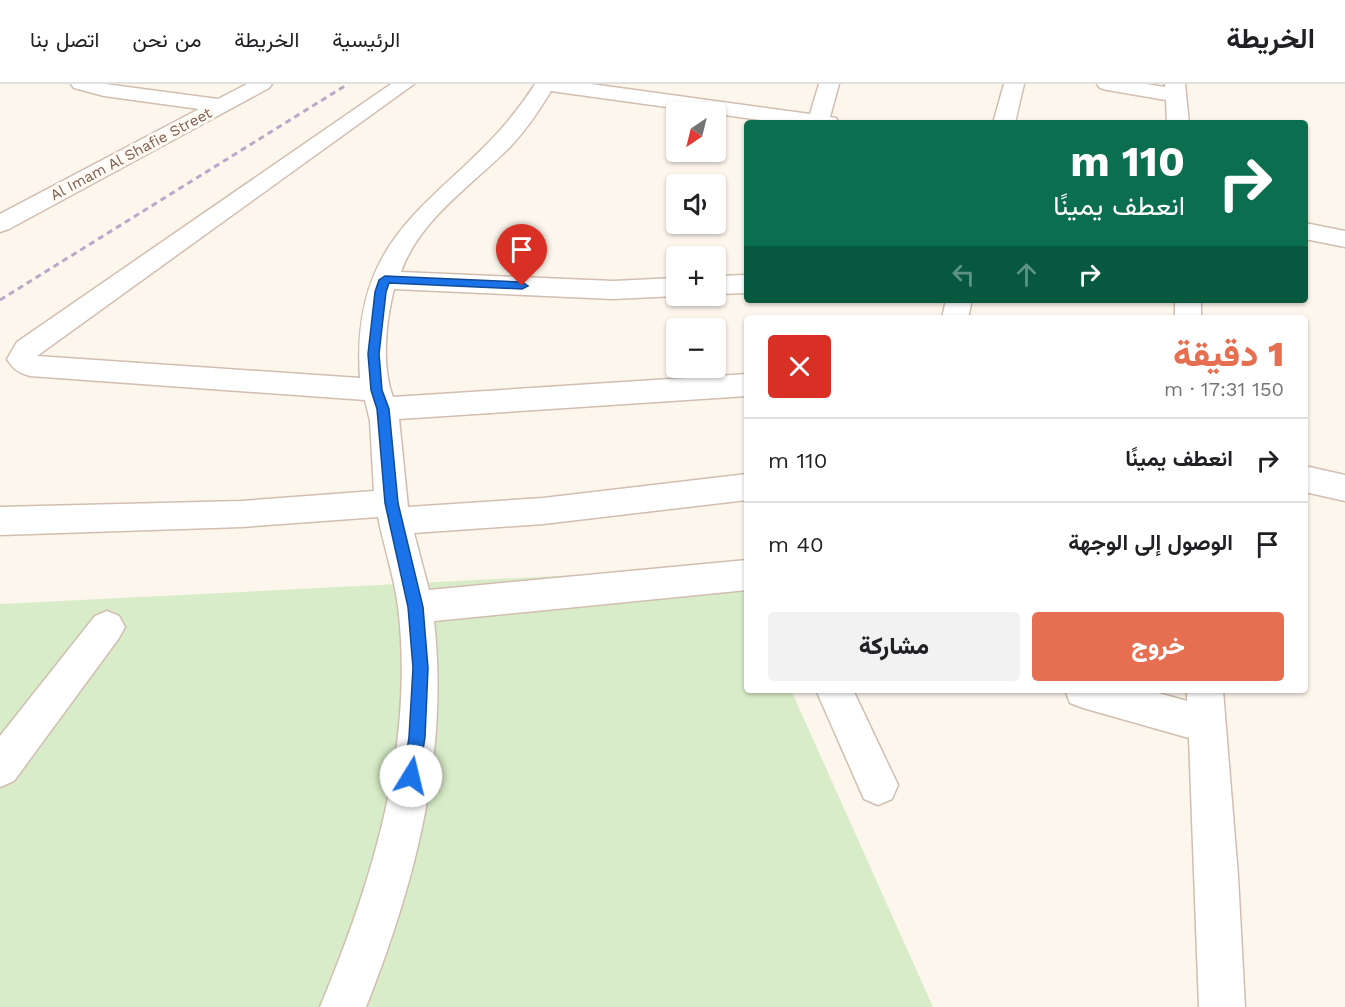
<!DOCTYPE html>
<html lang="ar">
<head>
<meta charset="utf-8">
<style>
	:root { --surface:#fff; --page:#f2f2f2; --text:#202124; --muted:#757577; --line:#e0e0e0; --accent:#e76f51 }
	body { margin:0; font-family:"Work Sans",Vazirmatn,sans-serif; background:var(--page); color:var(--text); direction:rtl; height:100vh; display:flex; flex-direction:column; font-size:22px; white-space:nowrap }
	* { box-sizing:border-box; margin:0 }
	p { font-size:20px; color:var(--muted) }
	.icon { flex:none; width:33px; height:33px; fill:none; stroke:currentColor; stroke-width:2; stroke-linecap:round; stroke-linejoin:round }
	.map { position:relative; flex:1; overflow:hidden; direction:ltr }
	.panel { position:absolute; left:744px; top:231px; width:564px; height:378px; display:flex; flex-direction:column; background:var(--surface); border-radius:6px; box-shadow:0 2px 4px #0004; direction:rtl }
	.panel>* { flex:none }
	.guide { position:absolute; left:744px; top:36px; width:564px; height:183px; border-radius:6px; box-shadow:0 2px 4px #0004; direction:rtl; background:#0b6e4f; color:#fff; overflow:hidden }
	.needle { width:39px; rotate:215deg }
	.controls { position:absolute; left:666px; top:18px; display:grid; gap:12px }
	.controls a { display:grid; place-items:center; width:60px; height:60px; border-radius:6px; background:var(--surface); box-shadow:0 2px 4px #0004; font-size:30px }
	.pin { position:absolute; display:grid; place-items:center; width:51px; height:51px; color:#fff; margin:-62px -26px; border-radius:50% 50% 50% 0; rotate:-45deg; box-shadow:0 0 6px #0007 }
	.pin .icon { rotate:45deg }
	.me { position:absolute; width:66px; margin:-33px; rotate:9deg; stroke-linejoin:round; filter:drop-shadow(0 0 4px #0008) }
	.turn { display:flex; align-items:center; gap:21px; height:126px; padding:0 24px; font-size:27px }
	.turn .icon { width:78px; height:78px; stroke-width:2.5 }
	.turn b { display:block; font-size:42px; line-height:51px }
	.lanes { display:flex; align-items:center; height:57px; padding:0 24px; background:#0003; justify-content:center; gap:30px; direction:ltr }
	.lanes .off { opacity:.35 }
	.round { display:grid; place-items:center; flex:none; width:63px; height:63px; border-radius:6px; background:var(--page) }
	.overview { display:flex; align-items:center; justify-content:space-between; height:102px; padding:0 24px }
	h1 { font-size:36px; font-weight:800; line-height:45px; color:var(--accent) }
	.primary-button { display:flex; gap:12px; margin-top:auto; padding:12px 24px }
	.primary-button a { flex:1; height:69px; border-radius:6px; background:var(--accent); color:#fff; font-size:24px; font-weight:800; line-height:69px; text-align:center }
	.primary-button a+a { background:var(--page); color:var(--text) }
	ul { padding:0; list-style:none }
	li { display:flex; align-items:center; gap:18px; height:84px; padding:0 24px; border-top:2px solid var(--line) }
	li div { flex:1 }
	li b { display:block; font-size:22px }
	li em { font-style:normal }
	header { display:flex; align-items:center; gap:36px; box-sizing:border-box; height:84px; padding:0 30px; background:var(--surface); border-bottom:2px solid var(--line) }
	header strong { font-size:28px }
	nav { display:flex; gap:33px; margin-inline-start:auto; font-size:21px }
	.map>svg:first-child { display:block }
	.green { fill:#d8ecc9 }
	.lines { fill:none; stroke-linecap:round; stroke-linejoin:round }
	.minor-casing { stroke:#d1beb0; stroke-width:3 }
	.minor { fill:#fff; fill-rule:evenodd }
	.rail { stroke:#b9a8c9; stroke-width:3; stroke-dasharray:6 4.5; stroke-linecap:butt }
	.route { fill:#1a73e8; stroke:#114b97; stroke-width:1.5 }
	.labels { text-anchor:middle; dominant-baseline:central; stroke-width:6; stroke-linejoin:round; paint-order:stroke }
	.far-street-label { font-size:15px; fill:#7a5c4d; stroke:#fffaf3 }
</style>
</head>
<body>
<header>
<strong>الخريطة</strong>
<nav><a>الرئيسية</a><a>الخريطة</a><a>من نحن</a><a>اتصل بنا</a></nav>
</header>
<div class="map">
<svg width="1345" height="923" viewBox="0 0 1345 923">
	<rect width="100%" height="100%" fill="#fdf6ec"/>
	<path class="green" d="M736 483 747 509V606H791L933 923H0V520Z"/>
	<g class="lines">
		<g class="minor-casing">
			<path id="minor" d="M71 0H105L218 15 247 0H272L269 4 9 145 0 148V130L199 25 104 12 74 4Z
				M391 0H414L37 272 360 294C349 129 463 115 535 0H591L810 30 819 0H839L830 33 836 34 839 39H782L551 7C539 27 526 46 510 63 472 101 419 136 401 188L613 197 676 194 677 212 613 215 394 205C386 237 381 282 393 313L747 290V312L399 335 408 423 543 414 747 390V416L543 440 414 449 429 506 747 476V506L434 537C449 670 415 800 366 923H320C373 796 415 660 398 522 394 492 384 463 378 433L242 443 0 451V423L242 417 374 407 370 337 365 316 30 292C19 289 13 285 7 275L17 258Z
				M1004 0H1024L1015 39H993Z
				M1097 0H1146L1165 3V0H1185L1189 39H1167L1166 16 1107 6 1100 4Z
				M1305 139 1345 147V163L1305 155Z
				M747 191V209L716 210V192Z
				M946 216H972L968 234H942Z
				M1175 216H1201V234H1175Z
				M1305 382 1345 391V417L1305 408Z
				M107 527 119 532 125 543 119 554 14 697 0 703V652L95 532Z
				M816 606H853L898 701 892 715 878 721 864 715Z
				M1065 606H1148L1187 617V606H1223L1238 792 1245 923H1199L1189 654 1083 624 1070 619Z"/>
		</g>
		<use href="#minor" class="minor"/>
		<path class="rail" d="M0 216 348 0"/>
	</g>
	<path class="route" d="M385 192 522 198 528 202 522 205 389 199 386 208 379 270 382 306 389 325 398 419 423 523 428 584 425 653 419 692 417 698 411 700 405 698 403 692 409 653 413 584 408 523 385 419 377 325 371 306 368 270 375 208 379 196Z"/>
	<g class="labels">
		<g class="far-street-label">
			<text transform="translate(131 70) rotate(-28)">Al Imam Al Shafie Street</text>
		</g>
	</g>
</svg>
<div class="controls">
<a><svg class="needle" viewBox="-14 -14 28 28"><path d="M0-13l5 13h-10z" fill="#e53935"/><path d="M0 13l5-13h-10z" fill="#757577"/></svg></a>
<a><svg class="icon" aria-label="sound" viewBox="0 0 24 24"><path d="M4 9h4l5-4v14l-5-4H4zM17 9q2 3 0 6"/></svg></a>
<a>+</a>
<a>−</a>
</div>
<div class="pin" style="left:522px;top:202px;background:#d93025"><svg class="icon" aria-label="arrive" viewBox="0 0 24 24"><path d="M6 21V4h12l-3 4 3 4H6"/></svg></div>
<svg class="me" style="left:411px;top:692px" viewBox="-20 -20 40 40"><circle r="19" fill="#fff"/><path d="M0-13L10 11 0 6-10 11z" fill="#1a73e8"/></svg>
<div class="guide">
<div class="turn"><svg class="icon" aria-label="right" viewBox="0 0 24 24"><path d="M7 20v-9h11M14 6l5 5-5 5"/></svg><div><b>110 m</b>انعطف يمينًا</div></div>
<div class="lanes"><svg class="icon off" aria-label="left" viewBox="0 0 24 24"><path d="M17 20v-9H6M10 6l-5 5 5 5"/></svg><svg class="icon off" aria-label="ahead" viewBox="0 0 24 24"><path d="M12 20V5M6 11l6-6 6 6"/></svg><svg class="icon" aria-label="right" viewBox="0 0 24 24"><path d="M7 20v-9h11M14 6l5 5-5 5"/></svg></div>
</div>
<section class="panel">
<div class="overview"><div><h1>1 دقيقة</h1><p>150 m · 17:31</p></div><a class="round" style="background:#d93025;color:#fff"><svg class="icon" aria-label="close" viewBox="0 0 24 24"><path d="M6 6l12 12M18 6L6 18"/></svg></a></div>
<ul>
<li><svg class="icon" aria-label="right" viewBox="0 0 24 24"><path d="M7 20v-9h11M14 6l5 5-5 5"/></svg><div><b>انعطف يمينًا</b></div><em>110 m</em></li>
<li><svg class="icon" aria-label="arrive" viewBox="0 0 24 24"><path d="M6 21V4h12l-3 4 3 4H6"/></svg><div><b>الوصول إلى الوجهة</b></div><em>40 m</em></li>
</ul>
<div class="primary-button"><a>خروج</a><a>مشاركة</a></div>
</section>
</div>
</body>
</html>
